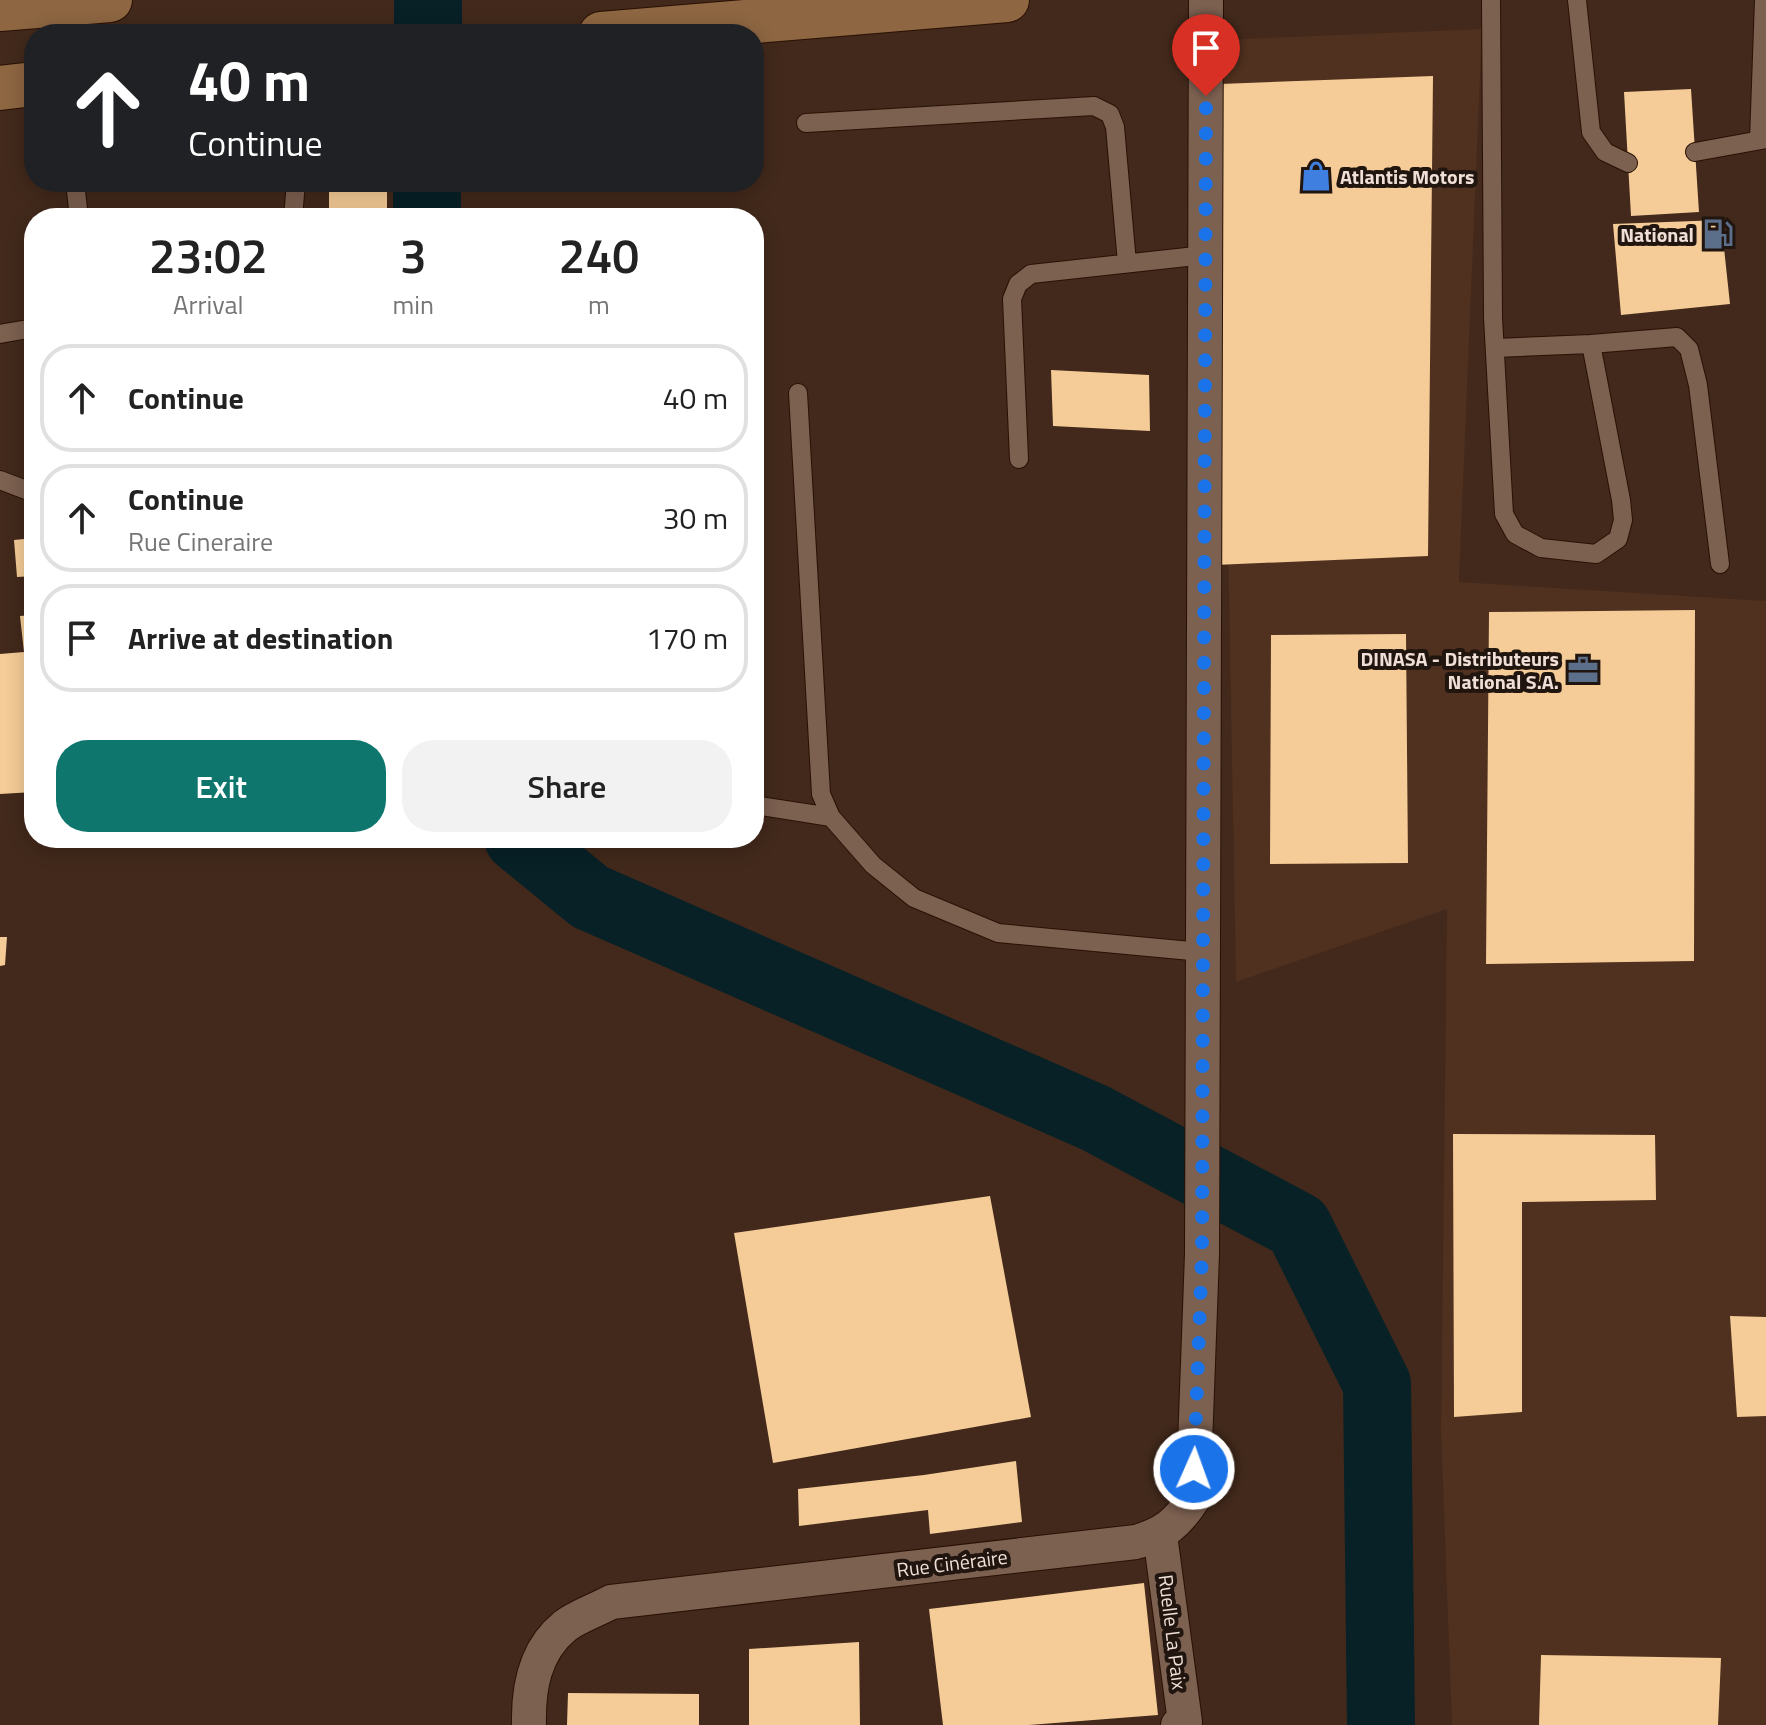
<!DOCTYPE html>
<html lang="en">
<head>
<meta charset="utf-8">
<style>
	:root { --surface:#fff; --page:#f2f2f2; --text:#222; --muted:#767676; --line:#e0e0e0; --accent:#0f766e }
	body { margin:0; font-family:"Titillium Web",sans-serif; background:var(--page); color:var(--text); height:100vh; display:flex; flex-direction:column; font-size:30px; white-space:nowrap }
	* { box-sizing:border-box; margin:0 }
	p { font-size:26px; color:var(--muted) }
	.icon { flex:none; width:44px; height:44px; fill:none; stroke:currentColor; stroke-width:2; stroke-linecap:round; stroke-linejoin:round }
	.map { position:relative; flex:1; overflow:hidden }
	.side { position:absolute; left:24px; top:208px; width:740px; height:640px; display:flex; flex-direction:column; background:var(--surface); border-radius:32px; box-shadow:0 4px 20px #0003 }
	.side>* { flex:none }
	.banner { position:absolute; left:24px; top:24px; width:740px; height:168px; border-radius:32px; box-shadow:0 4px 20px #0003; background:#202124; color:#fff; overflow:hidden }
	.pin { position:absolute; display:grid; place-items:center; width:68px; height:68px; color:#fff; margin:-82px -34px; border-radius:50% 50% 50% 0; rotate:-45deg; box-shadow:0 0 8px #0007 }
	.pin .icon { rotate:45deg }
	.me { position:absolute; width:88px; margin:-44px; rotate:2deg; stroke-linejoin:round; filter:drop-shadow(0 0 6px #0008) }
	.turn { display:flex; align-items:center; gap:28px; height:168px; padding:0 32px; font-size:36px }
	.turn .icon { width:104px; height:104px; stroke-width:2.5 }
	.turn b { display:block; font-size:56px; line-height:68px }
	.eta { display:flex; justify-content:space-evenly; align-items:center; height:136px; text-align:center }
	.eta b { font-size:48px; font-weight:600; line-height:56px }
	.action { display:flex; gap:16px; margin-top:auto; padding:16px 32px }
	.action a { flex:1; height:92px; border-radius:32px; background:var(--accent); color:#fff; font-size:32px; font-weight:600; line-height:92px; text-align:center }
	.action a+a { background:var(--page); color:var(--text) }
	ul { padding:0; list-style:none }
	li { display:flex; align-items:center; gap:24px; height:108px; margin:0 16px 12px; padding:0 16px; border:4px solid var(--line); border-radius:32px }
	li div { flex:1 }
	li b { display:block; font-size:30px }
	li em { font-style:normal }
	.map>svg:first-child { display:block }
	.built { fill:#50301e }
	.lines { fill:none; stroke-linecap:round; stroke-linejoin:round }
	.river { stroke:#072127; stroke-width:68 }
	.building { fill:#f5cc97 }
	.lane-casing { stroke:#281104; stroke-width:20 }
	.street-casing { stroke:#281104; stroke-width:36 }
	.secondary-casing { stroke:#281104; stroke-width:46 }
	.lane { stroke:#7c6050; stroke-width:18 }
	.street { stroke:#7c6050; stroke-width:34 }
	.secondary { stroke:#8e6642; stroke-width:44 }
	.route { stroke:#1a73e8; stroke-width:14; stroke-dasharray:0 25.2 }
	.labels { text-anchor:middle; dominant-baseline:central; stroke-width:8; stroke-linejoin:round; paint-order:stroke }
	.poi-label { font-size:20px; font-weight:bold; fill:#efdfd6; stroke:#21150f; text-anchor:end }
	.street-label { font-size:20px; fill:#efdfd6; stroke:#21150f }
</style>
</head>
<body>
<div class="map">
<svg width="1766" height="1725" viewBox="0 0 1766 1725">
	<rect width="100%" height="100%" fill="#42291b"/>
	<path class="built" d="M1482 29 1459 582 1766 601V1725H1452L1441 1432 1447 909 1236 982 1219 40Z"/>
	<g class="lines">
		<path class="river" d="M428 34V0
			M427 218V182
			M518 838 590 897 1095 1118 1298 1226 1377 1384 1381 1725"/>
	</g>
	<path class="building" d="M1433 76 1428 556 1215 565 1220 84Z
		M1691 89 1699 212 1631 216 1624 92Z
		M153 182H256V186L154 192Z
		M314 182H387V218H329V191L319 189Z
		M1721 220 1730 304 1621 315 1613 224Z
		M1051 370 1149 375 1150 431 1053 426Z
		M34 538V576L17 577 14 540Z
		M1695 610 1694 961 1486 964 1489 612Z
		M34 615V792L0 794V654L24 652 20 616Z
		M1406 634 1408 863 1270 864 1271 635Z
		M0 937H7L5 965 0 966Z
		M1453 1134 1655 1135 1656 1200 1522 1202V1412L1454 1417Z
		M990 1196 1031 1417 773 1463 734 1233Z
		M1730 1316 1766 1317V1416L1737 1417Z
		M1016 1461 1022 1522 930 1534 928 1510 799 1526 798 1489 924 1475Z
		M1144 1583 1158 1715 1029 1725H943L929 1609Z
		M859 1642 860 1725H749V1649Z
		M1541 1655 1721 1658 1718 1725H1539Z
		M568 1693 699 1694V1725H567Z"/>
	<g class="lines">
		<g class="lane-casing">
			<path id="lane" d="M1491 0 1493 318 1504 514 1515 534 1541 548 1596 554 1618 539 1623 520 1621 500 1591 344 1677 337 1689 349 1698 385 1720 564
				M1577 0 1591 132 1605 152 1628 163
				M806 123 1094 106 1110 114 1115 127 1127 263
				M1759 140 1764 0
				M1695 152 1766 139
				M75 182 79 218
				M293 218 296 182
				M0 334 34 328
				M1495 348 1591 344
				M798 393 821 794 831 817 873 865 914 898 998 933 1202 952
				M1019 459 1012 299 1018 284 1031 274 1205 255
				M0 480 34 493
				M754 805 831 817"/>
		</g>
		<g class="street-casing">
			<path id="street" d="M1160 1535 1185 1722 1178 1725
				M529 1725C528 1689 534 1651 565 1626 578 1616 597 1610 611 1602L1136 1542C1164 1534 1177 1524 1193 1499L1202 1254 1206 0"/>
		</g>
		<g class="secondary-casing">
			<path id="secondary" d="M0 9 110 0
				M601 34 1007 0
				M0 88 34 84"/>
		</g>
		<use href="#lane" class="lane"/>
		<use href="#street" class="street"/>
		<use href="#secondary" class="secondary"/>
	</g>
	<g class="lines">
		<path class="route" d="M1194 1469 1202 1254 1206 96"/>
	</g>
	<defs>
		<g id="shop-bare" transform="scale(2.4)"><path d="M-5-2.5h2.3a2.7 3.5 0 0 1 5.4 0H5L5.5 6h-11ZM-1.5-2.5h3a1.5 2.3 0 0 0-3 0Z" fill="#3f7fe0" stroke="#21150f" stroke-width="2.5" paint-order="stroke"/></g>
		<g id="fuel-bare" transform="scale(2.4)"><path d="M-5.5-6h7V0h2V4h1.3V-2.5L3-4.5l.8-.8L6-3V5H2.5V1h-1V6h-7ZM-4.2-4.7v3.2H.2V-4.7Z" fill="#5c6f8a" stroke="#21150f" stroke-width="2.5" paint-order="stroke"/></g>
		<g id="office-bare" transform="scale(2.4)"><path d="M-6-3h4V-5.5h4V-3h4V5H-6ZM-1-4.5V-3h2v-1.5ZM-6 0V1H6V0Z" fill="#5c6f8a" stroke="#21150f" stroke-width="2.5" paint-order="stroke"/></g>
	</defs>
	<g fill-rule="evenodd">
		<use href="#shop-bare" x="1316" y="176"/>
		<use href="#fuel-bare" x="1718" y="234"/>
		<use href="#office-bare" x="1583" y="670"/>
	</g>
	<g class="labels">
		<g class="poi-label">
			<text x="1340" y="176" text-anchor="start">Atlantis Motors</text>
			<text x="1694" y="234">National</text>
			<text x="1559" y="658">DINASA - Distributeurs<tspan x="1559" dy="23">National S.A.</tspan></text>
		</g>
		<g class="street-label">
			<text transform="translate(952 1563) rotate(-7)">Rue Cinéraire</text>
			<text transform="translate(1173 1632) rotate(83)">Ruelle La Paix</text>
		</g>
	</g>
</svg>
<div class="pin" style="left:1206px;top:96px;background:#d93025"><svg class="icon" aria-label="arrive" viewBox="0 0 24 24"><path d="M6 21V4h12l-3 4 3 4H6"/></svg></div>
<svg class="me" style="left:1194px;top:1469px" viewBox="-20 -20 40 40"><circle r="17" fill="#1a73e8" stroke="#fff" stroke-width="3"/><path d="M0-11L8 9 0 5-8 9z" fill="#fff"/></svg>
<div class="banner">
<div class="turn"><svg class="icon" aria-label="ahead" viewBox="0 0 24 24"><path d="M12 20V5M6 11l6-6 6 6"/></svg><div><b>40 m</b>Continue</div></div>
</div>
<section class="side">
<div class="eta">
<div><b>23:02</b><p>Arrival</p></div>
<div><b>3</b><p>min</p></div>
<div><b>240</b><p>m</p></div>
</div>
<ul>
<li><svg class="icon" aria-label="ahead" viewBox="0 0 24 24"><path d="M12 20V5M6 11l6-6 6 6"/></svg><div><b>Continue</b></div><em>40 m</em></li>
<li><svg class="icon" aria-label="ahead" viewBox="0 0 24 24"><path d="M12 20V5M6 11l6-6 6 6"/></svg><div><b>Continue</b><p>Rue Cineraire</p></div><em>30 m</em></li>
<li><svg class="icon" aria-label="arrive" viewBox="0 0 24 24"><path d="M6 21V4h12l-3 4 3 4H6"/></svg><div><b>Arrive at destination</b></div><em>170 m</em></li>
</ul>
<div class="action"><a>Exit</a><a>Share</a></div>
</section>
</div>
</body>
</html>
